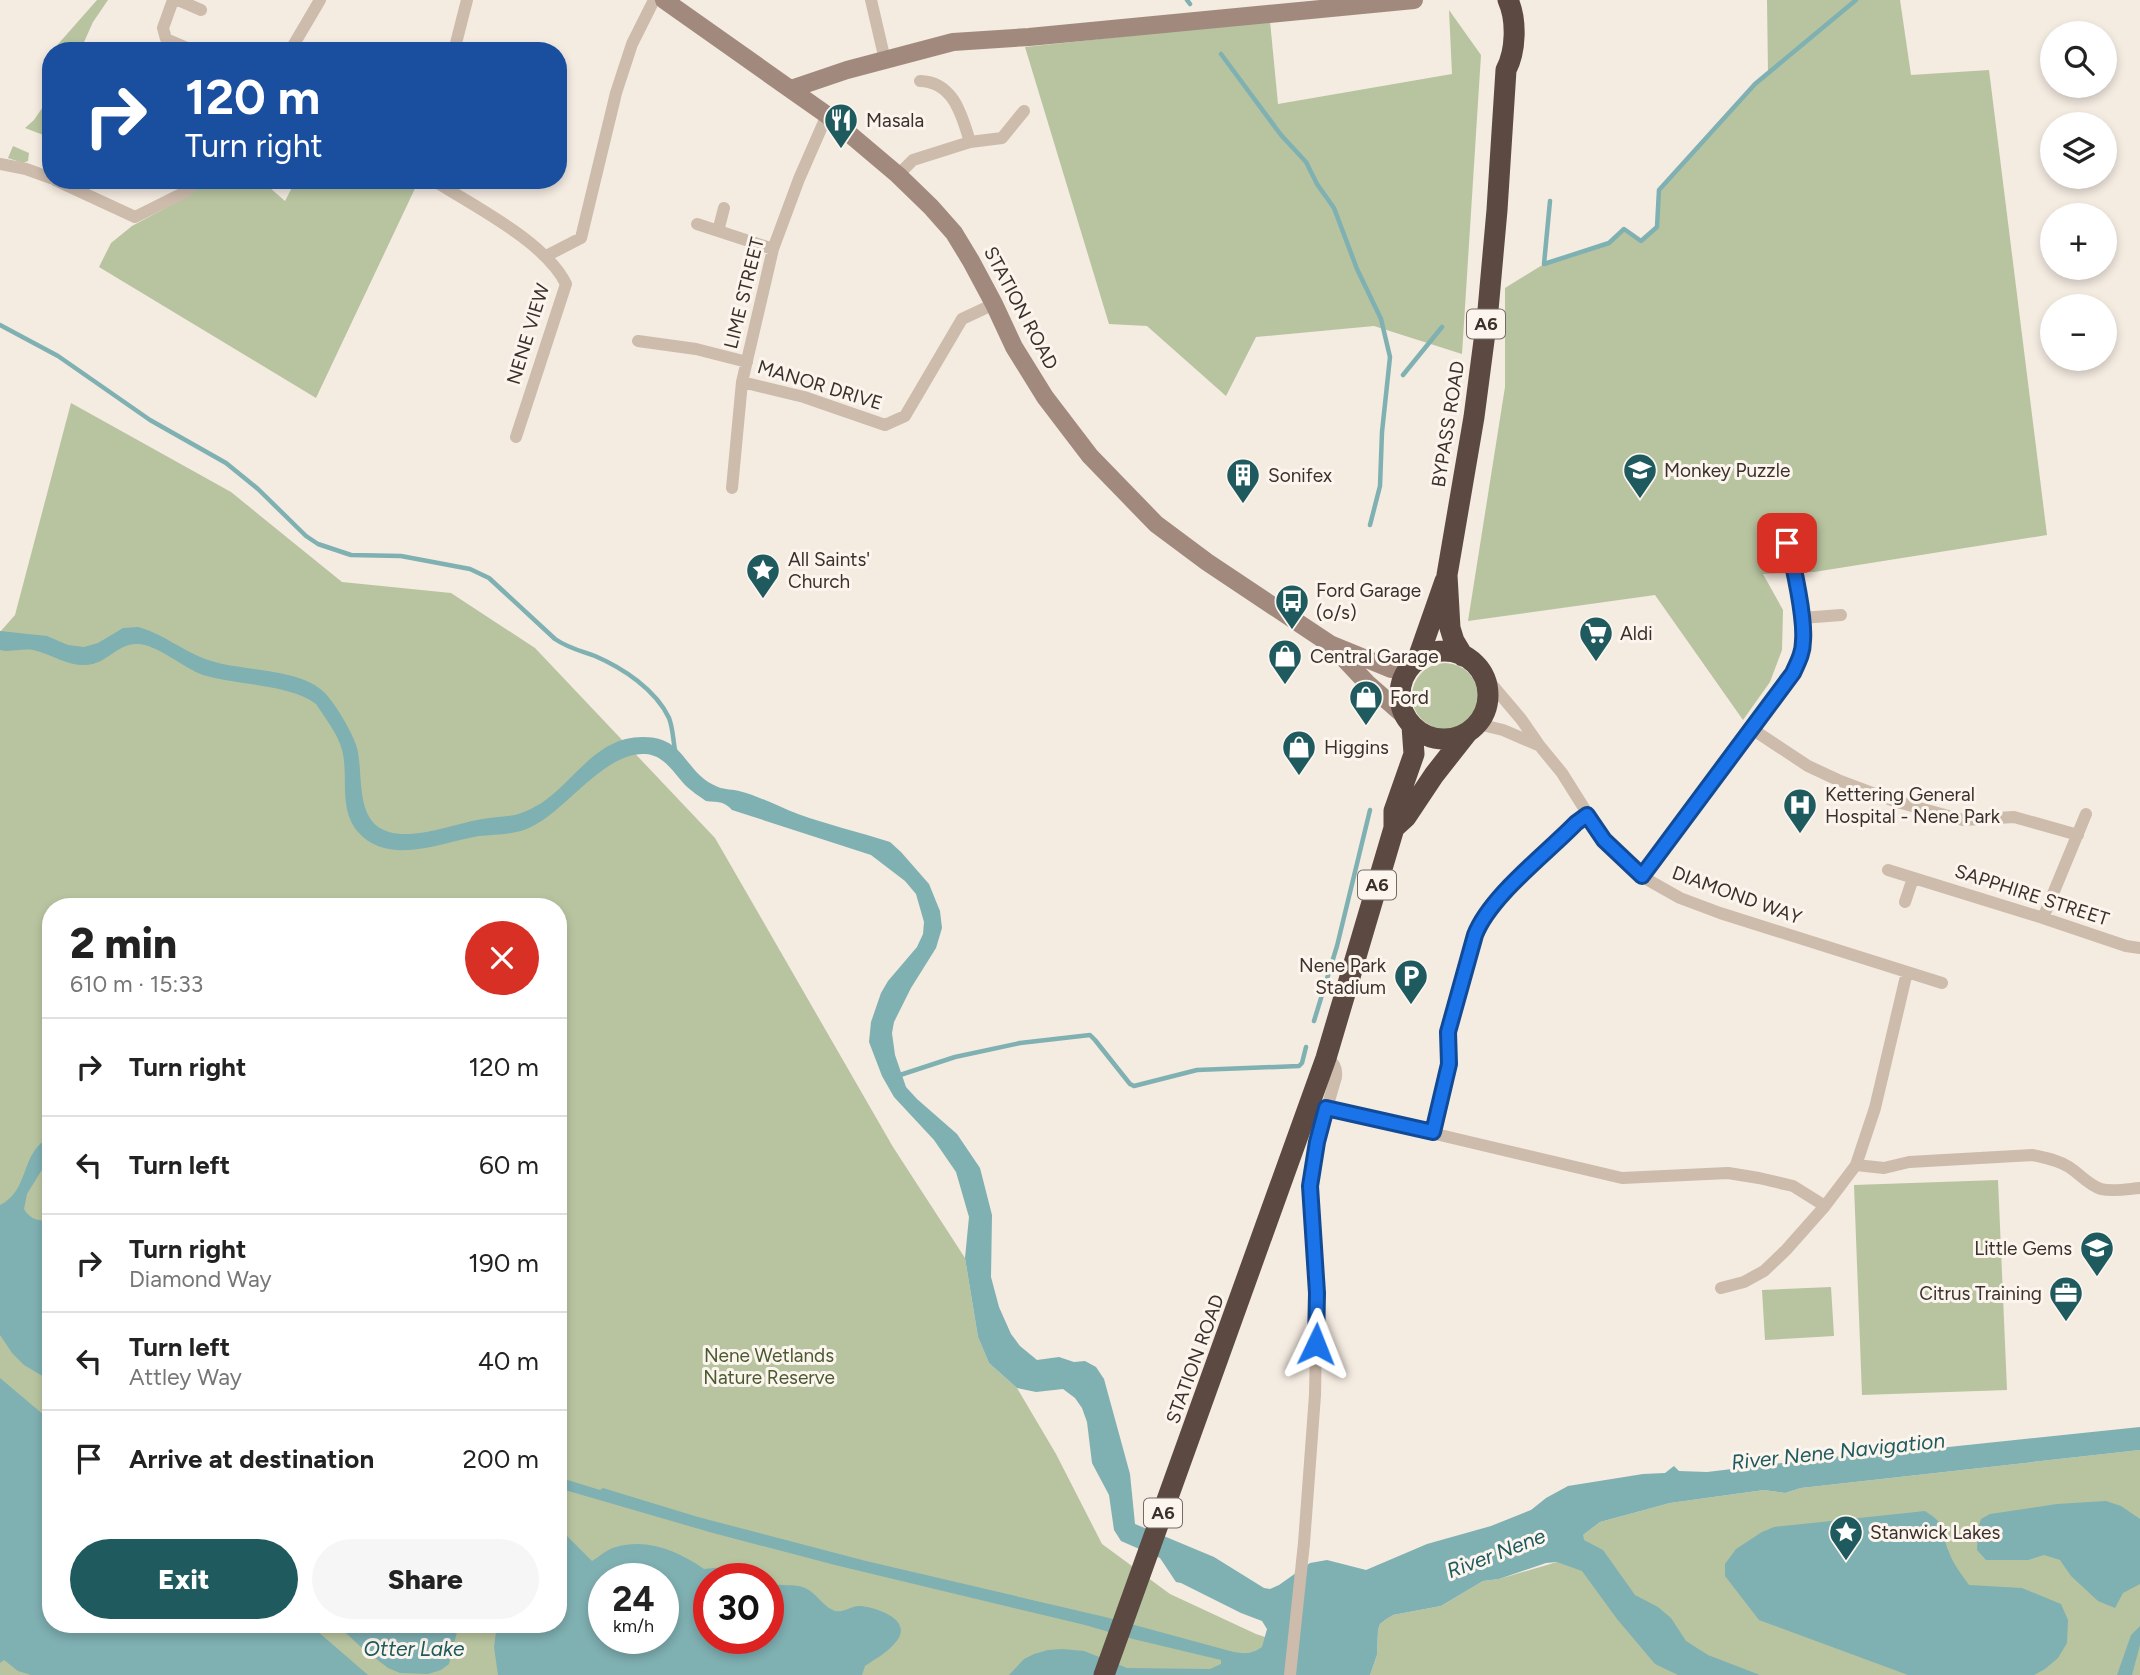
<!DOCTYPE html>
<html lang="en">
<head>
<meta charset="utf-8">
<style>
	:root { --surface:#fff; --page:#f6f6f6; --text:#222; --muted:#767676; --line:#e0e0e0; --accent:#1f5a5e }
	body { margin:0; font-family:Figtree,sans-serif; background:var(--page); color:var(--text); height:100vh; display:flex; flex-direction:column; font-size:26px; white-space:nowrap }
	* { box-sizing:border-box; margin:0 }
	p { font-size:23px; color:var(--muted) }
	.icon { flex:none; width:38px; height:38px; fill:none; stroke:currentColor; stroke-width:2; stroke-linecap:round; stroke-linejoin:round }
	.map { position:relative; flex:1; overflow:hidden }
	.panel { position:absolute; left:42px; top:898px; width:525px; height:735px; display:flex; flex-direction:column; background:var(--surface); border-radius:28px; box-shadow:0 4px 10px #0003 }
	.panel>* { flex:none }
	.top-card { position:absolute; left:42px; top:42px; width:525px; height:147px; border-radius:28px; box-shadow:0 4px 10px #0003; background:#1a4fa0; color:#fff; overflow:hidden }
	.fabs { position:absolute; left:2040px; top:21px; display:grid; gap:14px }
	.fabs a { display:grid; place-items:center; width:77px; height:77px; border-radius:50%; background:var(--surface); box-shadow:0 4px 10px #0003; font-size:35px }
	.speed { position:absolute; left:588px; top:1563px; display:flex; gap:14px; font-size:35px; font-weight:700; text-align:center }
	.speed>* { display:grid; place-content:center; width:91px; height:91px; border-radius:50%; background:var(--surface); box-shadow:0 4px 10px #0003; line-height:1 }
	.speed small { font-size:18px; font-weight:400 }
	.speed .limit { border:10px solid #d22; background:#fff; color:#111 }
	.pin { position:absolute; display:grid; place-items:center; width:60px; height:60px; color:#fff; margin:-30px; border-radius:14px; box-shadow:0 4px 10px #0006 }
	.me { position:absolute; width:77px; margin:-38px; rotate:2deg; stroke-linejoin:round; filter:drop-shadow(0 0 5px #0008) }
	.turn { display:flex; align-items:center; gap:24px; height:147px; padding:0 28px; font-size:32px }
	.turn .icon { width:91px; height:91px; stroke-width:2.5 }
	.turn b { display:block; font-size:49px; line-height:60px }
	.round { display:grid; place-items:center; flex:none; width:74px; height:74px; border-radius:37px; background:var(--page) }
	.overview { display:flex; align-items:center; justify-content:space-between; height:119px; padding:0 28px }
	h1 { font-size:42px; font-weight:800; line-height:52px }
	.cta { display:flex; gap:14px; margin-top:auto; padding:14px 28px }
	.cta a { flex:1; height:80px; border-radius:42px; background:var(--accent); color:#fff; font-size:28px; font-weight:800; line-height:80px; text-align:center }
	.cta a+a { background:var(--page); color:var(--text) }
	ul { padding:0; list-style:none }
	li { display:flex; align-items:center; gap:21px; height:98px; padding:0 28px; border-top:2px solid var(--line) }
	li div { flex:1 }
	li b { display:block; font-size:26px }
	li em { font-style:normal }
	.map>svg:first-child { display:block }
	.green { fill:#b8c4a0; fill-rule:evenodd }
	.water { fill:#7fb0b2; fill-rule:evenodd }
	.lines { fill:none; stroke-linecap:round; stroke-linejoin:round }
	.stream { stroke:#7fb0b2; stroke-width:4.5 }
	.street { stroke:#cdbbac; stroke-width:12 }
	.secondary { stroke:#a18a7d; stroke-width:18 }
	.highway { stroke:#5c4a42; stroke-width:21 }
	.route-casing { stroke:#114b97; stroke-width:18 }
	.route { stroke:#1a73e8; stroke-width:12 }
	.labels { text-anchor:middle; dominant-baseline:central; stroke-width:6; stroke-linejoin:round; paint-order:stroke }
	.shield { fill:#fbf5ee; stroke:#756b66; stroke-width:2 }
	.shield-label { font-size:18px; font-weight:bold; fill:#3b302b }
	.poi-label { font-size:19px; fill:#3b302b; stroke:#fbf5ee; text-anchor:start }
	.street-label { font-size:19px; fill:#3b302b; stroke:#fbf5ee }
	.park-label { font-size:19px; fill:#4a5a2e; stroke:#fbf5ee }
	.water-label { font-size:21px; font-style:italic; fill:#1f5a5e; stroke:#fbf5ee }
</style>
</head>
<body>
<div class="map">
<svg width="2140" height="1675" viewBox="0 0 2140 1675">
	<rect width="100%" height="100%" fill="#f4ebe1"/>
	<path class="green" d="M97 0H108L93 22 80 51H52Z
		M1767 0H1900L1911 75 1989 70 2047 535 1814 572 1763 574 1783 610 1782 650 1770 682 1743 720 1655 595 1468 621 1505 387V288L1544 264 1609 243 1624 229 1641 241 1657 227 1659 190 1755 84 1768 73Z
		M1449 10 1481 55 1462 354 1374 326 1256 337 1226 396 1147 326 1109 324 1025 47 1270 21 1278 104 1452 74Z
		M51 95V124L46 136 25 128 34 120Z
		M13 146 29 153 28 161 23 163 8 158Z
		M205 180H261L285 201 296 180H419L316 398 99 267 111 243 132 226 188 196Z
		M71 403 231 492 342 582 451 593 535 648 715 838 893 1147 965 1258 978 1337 989 1363 1017 1388 1056 1454 1102 1544 1170 1594 1256 1634 1284 1643 1280 1675H0V632L15 615ZM51 906H558V1624H51ZM604 1578H663V1638H604ZM709 1578H768V1638H709Z
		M1412 696a33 33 0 1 1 66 0a33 33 0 1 1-66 0Z
		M1998 1180 2007 1390 1862 1395 1854 1185Z
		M1831 1287 1834 1336 1765 1340 1762 1290Z
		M2140 1450V1675H1370L1377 1655 1378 1630 1380 1624 1385 1620 1393 1615 1441 1606 1483 1581 1499 1579 1557 1562 1583 1535 1600 1522 1670 1503 1764 1490 1785 1493 1801 1488Z"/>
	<path class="water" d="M138 627C165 634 187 655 215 662 246 671 302 669 325 693 336 705 353 733 357 748 364 775 354 822 389 832 416 840 456 823 483 819 493 817 504 817 515 815 524 813 535 807 543 802 577 778 597 737 643 737 687 737 683 773 718 787 725 790 733 789 739 791 759 796 779 807 798 814 828 825 860 832 890 842L901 852 929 884 940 911 942 928 936 948 911 988 894 1022 892 1033 895 1055 906 1087 917 1099 957 1134 980 1168 992 1215 991 1277 999 1307 1011 1334 1020 1346 1037 1360 1059 1357 1074 1362 1085 1361 1096 1367 1104 1379 1130 1474 1135 1524 1214 1557 1264 1588 1270 1589 1279 1585 1310 1563 1327 1560 1366 1570 1427 1544 1491 1526 1531 1510 1546 1498 1568 1486 1643 1474 1665 1473 1674 1466 1679 1471 1707 1472 1876 1452 1920 1450 2140 1427V1450L1801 1488 1785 1493 1764 1490 1670 1503 1600 1522 1583 1535 1584 1540 1603 1550 1635 1595 1658 1607 1671 1618 1686 1641 1708 1655 1760 1675H1678L1655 1664 1617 1619 1582 1571 1557 1562 1546 1563 1499 1579 1483 1581 1441 1606 1393 1615 1385 1620 1380 1624 1378 1630 1377 1655 1370 1675H1009L1024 1659 1034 1654 1048 1650 1062 1649 1084 1651 1127 1668 1210 1669 1221 1664V1660L1133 1639 1085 1625 835 1565 713 1533 558 1488V1477L600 1490 603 1488 698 1517 866 1561 1105 1617 1230 1651C1243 1654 1250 1655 1262 1647L1267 1629 1262 1621 1241 1613 1181 1583 1176 1582 1160 1558 1121 1541 1114 1530 1109 1495 1092 1463 1087 1422 1082 1408 1075 1398 1063 1389 1036 1392 1017 1388 989 1363 978 1337 965 1258 969 1217 956 1172 934 1140 894 1097 882 1076 869 1042 871 1022 881 993 888 981 917 947 923 934 924 922 916 894 905 881 871 855 732 810C723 800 718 803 706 801 699 796 691 791 685 785 673 772 664 755 645 754 604 752 567 810 531 827 515 835 496 834 479 836 442 842 389 867 358 832 338 809 349 776 342 750 338 734 325 718 316 704 290 684 235 685 203 675 183 668 156 643 136 644 120 644 108 660 93 664 73 669 55 656 37 651 24 647 11 653 0 650V631L47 636 68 645 84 647 98 643 123 628Z
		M51 1137V1155L27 1194 24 1209C30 1220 40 1221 51 1221V1381L24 1365 12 1353 0 1335V1205C31 1190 19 1151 51 1137Z
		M0 1378 51 1421V1624H309L368 1675H31L18 1671 4 1660 0 1663Z
		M2106 1501 2121 1506 2140 1519V1584L2123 1593 2115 1608 2098 1601 2071 1576 2060 1560 2044 1555 2028 1560H1986L1977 1550 1978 1529 1981 1519 1990 1514 2057 1504Z
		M1925 1511C1951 1528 1939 1529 1949 1552 1953 1564 1962 1575 1969 1585L2022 1588 2061 1604 2068 1620 2067 1643 2058 1658 2045 1669 2034 1675H1908L1759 1620 1725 1576V1564L1736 1549 1762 1532 1774 1527Z
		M558 1527 592 1561C599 1557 607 1549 616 1547 648 1538 678 1551 704 1569L726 1567 758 1578H709V1638H768V1583C780 1587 795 1583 805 1588 817 1593 823 1607 835 1611 844 1613 852 1605 861 1606 879 1608 915 1621 895 1643 887 1653 875 1659 865 1666L862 1675H498L494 1647 497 1624H558ZM663 1578V1638H604V1578Z
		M336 1624H459L449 1664 441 1670 428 1674 400 1673 388 1668 361 1647Z
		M2140 1626V1645L2132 1675H2117L2131 1635Z"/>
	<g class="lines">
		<path class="stream" d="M1187 0 1190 4
			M1221 54 1281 135 1306 162 1317 184 1334 208 1357 269 1381 319 1390 357 1382 432 1380 486 1370 525
			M1550 201 1544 264 1609 243 1624 229 1641 241 1657 227 1659 190 1755 84 1856 0
			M0 325 58 356 150 420 226 463 258 489 306 536 318 544 351 555 401 556 470 569 489 578 555 639C568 648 581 651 595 656 623 668 656 690 669 718 673 728 673 740 675 750
			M1403 375 1442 327
			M1314 1021 1337 946 1370 810
			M897 1076 955 1057 1020 1043 1090 1035 1095 1040 1130 1084 1134 1086 1197 1070 1299 1066 1302 1063 1306 1047"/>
		<path class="street" d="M173 0 163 28 166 39 194 51
			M178 0 201 10
			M871 0 885 60
			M290 51 320 0
			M454 51 467 0
			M920 81C954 82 962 116 970 142
			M0 164 26 169 51 178
			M898 175 913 160 970 142 1002 138 1024 111
			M55 180 135 217 183 193 198 180
			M433 180C473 206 545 241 566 284L516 437
			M697 224 773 249
			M718 231 724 208
			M546 256 581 238 616 93 632 44 654 0
			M638 341 696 349 747 362
			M742 382 804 397 885 425 905 416 962 319 994 304
			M732 488 742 382 773 249 799 179 827 115
			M1802 618 1841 615
			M1482 673 1521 719 1539 745 1562 773 1604 840 1641 876 1680 898 1720 913 1942 983
			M1478 724 1503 730 1538 745
			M1752 729 1808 766 1838 780 1894 801 1963 820 2014 817 2078 835
			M1888 870 2043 918 2126 946 2140 948
			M1641 876 1793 672C1795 668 1799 663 1800 657 1810 629 1795 582 1789 552 1785 538 1777 534 1763 537
			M1905 902 1913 878
			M2043 918 2086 814
			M1326 1108 1622 1178 1728 1173 1759 1178 1793 1186 1825 1206
			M1433 1132 1449 1064 1448 1033 1480 921 1494 903 1576 823 1587 815
			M1856 1165 1884 1168 1909 1162 2033 1155C2046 1158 2058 1160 2069 1167 2080 1174 2088 1185 2101 1189 2113 1192 2128 1189 2140 1188
			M1721 1288 1744 1282 1764 1271 1786 1250 1825 1206 1856 1165 1875 1108 1907 972
			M1290 1675 1304 1543 1315 1395 1317 1293 1310 1186 1317 1142 1336 1077C1337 1067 1334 1063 1326 1058"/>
		<path class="secondary" d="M664 0 827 115 898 175 931 207 954 233 971 261 994 304 1014 347 1045 397 1090 456 1156 524 1207 562 1330 644 1391 669 1410 667
			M791 89 847 70 953 42 1029 37 1414 0
			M1335 649 1367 683 1408 719"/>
		<path class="highway" d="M1400 695a44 44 0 1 1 88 0a44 44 0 1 1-88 0Z
			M1463 656 1454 641 1450 628 1447 575 1474 417 1488 310 1497 210 1506 70C1516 51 1517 20 1508 0
			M1417 661 1445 581
			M1394 828 1406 817 1434 775 1467 733
			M1104 1675 1326 1058 1394 828V811L1414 754 1412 726"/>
	</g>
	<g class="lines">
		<g class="route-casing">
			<path id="route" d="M1316 1344 1317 1293 1310 1186 1317 1142 1326 1108 1433 1132 1449 1064 1448 1032 1475 935C1490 896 1546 854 1576 823L1587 815 1604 840 1642 876 1793 673C1798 662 1803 653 1803 641 1805 619 1794 565 1787 543"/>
		</g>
		<use href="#route" class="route"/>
	</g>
	<defs>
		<g id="restaurant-pin" transform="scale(1.75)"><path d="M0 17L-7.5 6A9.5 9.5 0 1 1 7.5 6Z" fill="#1f5a5e" stroke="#fbf5ee"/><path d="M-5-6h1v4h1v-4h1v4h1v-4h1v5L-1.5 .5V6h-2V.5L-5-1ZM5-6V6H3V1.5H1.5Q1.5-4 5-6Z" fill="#fff"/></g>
		<g id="school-pin" transform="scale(1.75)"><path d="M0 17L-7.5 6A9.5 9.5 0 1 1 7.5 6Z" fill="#1f5a5e" stroke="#fbf5ee"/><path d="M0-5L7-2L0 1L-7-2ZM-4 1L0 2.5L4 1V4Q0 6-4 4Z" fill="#fff"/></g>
		<g id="building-pin" transform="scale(1.75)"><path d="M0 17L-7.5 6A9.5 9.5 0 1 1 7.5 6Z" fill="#1f5a5e" stroke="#fbf5ee"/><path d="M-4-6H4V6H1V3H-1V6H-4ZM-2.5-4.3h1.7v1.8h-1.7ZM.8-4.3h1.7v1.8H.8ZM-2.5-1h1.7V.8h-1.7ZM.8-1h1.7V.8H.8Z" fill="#fff"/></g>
		<g id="sight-pin" transform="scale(1.75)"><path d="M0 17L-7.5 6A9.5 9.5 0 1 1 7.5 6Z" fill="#1f5a5e" stroke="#fbf5ee"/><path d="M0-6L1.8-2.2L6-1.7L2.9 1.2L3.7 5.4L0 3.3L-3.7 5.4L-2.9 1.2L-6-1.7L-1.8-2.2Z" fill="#fff"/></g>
		<g id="bus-pin" transform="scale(1.75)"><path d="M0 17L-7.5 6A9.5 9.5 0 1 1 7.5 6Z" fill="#1f5a5e" stroke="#fbf5ee"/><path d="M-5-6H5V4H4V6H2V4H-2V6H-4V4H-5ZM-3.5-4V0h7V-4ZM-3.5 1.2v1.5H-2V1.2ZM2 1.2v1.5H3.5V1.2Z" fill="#fff"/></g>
		<g id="supermarket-pin" transform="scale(1.75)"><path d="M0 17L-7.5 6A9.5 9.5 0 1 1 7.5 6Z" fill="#1f5a5e" stroke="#fbf5ee"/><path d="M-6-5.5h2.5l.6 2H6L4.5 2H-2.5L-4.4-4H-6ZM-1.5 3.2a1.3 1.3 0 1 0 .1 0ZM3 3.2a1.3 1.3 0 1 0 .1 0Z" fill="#fff"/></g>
		<g id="shop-pin" transform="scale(1.75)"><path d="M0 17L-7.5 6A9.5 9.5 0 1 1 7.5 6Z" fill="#1f5a5e" stroke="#fbf5ee"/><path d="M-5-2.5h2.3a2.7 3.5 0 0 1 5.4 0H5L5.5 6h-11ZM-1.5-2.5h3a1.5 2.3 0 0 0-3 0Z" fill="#fff"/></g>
		<g id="hospital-pin" transform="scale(1.75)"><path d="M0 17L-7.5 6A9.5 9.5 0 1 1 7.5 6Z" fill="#1f5a5e" stroke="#fbf5ee"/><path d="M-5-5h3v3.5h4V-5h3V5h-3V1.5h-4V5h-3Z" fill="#fff"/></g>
		<g id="parking-pin" transform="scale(1.75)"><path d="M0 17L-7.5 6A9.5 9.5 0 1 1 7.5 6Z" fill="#1f5a5e" stroke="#fbf5ee"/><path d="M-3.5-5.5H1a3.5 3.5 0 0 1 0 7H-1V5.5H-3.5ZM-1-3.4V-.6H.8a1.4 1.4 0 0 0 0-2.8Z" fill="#fff"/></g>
		<g id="office-pin" transform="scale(1.75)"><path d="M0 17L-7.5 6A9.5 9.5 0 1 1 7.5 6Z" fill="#1f5a5e" stroke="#fbf5ee"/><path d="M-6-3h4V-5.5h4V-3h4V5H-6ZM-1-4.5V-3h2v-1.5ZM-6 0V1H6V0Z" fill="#fff"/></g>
	</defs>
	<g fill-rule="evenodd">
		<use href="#restaurant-pin" x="841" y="120"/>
		<use href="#school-pin" x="1640" y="470"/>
		<use href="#building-pin" x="1243" y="475"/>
		<use href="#sight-pin" x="763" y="570"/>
		<use href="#bus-pin" x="1292" y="601"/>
		<use href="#supermarket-pin" x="1596" y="633"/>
		<use href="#shop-pin" x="1285" y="656"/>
		<use href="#shop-pin" x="1366" y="697"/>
		<use href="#shop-pin" x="1299" y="747"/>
		<use href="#hospital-pin" x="1800" y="805"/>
		<use href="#parking-pin" x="1411" y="976"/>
		<use href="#school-pin" x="2097" y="1248"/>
		<use href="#office-pin" x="2066" y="1293"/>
		<use href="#sight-pin" x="1846" y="1532"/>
	</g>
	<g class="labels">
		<g class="shield">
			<rect x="1467" y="309.5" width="38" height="29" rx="5"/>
			<rect x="1358" y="870.5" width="38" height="29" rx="5"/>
			<rect x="1144" y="1498.5" width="38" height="29" rx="5"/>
		</g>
		<g class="shield-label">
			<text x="1486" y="324">A6</text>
			<text x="1377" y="885">A6</text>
			<text x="1163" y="1513">A6</text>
		</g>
		<g class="poi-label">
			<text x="866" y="120">Masala</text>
			<text x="1664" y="470">Monkey Puzzle</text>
			<text x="1268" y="475">Sonifex</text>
			<text x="788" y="559">All Saints'<tspan x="788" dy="22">Church</tspan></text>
			<text x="1316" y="590">Ford Garage<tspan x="1316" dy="22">(o/s)</tspan></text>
			<text x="1620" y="633">Aldi</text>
			<text x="1310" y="656">Central Garage</text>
			<text x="1390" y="697">Ford</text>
			<text x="1324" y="747">Higgins</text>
			<text x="1825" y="794">Kettering General<tspan x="1825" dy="22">Hospital - Nene Park</tspan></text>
			<text x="1386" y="965" text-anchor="end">Nene Park<tspan x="1386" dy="22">Stadium</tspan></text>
			<text x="2072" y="1248" text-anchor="end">Little Gems</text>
			<text x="2042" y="1293" text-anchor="end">Citrus Training</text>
			<text x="1870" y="1532">Stanwick Lakes</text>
		</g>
		<g class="street-label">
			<text transform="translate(744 293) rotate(-76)">LIME STREET</text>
			<text transform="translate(1021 308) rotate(62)">STATION ROAD</text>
			<text transform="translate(528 334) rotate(-73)">NENE VIEW</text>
			<text transform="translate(820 385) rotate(17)">MANOR DRIVE</text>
			<text transform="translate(1448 424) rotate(-81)">BYPASS ROAD</text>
			<text transform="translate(1737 895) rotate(20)">DIAMOND WAY</text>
			<text transform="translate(2032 895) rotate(18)">SAPPHIRE STREET</text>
			<text transform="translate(1195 1359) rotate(-70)">STATION ROAD</text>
		</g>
		<g class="park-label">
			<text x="769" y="1355">Nene Wetlands<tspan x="769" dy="22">Nature Reserve</tspan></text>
		</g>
		<g class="water-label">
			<text transform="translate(1838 1451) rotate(-6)">River Nene Navigation</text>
			<text transform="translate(1496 1553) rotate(-21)">River Nene</text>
			<text x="414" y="1648">Otter Lake</text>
		</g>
	</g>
</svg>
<div class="fabs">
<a><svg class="icon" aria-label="search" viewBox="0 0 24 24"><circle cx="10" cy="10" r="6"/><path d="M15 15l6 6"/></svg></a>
<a><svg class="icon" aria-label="layers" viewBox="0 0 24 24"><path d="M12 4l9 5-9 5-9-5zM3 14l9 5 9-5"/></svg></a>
<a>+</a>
<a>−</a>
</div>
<div class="speed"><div>24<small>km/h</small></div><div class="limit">30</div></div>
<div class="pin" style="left:1787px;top:543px;background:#d93025"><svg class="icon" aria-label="arrive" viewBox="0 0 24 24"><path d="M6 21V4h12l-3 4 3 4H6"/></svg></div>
<svg class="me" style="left:1316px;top:1344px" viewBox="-20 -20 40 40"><path d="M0-17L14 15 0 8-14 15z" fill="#1a73e8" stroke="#fff" stroke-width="4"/></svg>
<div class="top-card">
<div class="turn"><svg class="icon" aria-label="right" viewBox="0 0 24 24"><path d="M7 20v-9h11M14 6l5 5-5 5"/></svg><div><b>120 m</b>Turn right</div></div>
</div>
<section class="panel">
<div class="overview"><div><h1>2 min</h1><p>610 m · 15:33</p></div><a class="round" style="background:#d93025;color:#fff"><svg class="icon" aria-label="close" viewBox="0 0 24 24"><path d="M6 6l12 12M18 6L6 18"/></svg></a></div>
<ul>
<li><svg class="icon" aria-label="right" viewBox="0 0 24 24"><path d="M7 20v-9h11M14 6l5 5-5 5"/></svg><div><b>Turn right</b></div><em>120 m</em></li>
<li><svg class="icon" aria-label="left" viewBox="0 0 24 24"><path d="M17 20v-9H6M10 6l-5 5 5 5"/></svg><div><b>Turn left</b></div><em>60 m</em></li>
<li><svg class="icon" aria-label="right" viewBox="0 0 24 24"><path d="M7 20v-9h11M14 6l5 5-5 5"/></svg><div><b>Turn right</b><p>Diamond Way</p></div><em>190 m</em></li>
<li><svg class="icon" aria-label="left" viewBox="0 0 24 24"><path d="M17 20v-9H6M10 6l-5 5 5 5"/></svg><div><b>Turn left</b><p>Attley Way</p></div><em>40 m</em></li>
<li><svg class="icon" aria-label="arrive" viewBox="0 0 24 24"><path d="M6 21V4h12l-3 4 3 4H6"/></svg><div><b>Arrive at destination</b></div><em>200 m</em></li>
</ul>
<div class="cta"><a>Exit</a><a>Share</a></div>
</section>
</div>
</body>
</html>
